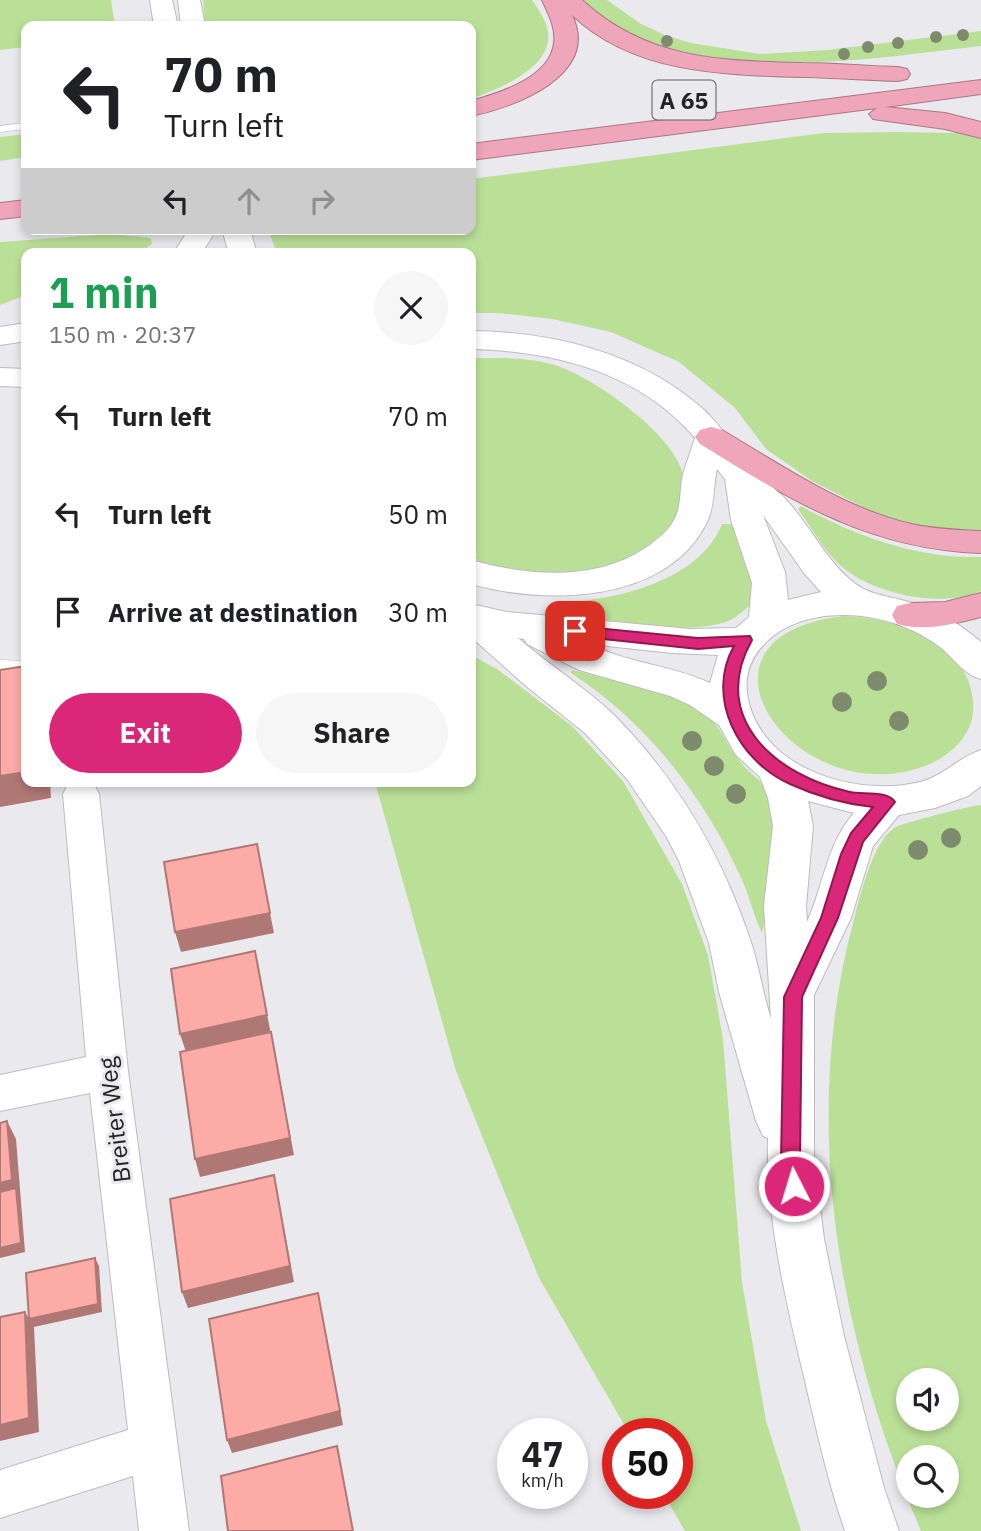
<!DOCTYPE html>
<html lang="en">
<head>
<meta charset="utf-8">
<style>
	:root { --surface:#fff; --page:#f6f6f6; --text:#202124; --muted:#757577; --accent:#db2777 }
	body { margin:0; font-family:"IBM Plex Sans",sans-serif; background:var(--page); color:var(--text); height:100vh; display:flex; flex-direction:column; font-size:26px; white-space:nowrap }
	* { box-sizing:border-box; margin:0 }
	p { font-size:23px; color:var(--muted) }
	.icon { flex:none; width:38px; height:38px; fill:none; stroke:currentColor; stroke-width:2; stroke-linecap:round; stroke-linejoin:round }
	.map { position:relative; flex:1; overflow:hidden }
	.panel { position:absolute; left:21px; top:248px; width:455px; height:539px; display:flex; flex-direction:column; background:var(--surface); border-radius:14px; box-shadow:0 4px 10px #0003 }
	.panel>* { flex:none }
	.guide { position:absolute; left:21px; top:21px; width:455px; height:214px; border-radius:14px; box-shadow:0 4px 10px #0003; background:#fff; color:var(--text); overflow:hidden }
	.tools { position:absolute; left:896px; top:1368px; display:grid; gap:14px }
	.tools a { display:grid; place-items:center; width:63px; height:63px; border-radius:50%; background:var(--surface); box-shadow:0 4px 10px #0003; font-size:35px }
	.speed { position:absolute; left:497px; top:1418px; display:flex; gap:14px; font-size:35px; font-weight:700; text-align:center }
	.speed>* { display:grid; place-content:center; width:91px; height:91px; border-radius:50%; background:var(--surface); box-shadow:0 4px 10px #0003; line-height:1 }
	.speed small { font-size:18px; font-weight:400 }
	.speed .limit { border:10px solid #d22; background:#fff; color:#111 }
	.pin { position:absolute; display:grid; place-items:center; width:60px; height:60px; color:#fff; margin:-30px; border-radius:14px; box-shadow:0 4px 10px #0006 }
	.me { position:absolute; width:77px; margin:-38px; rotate:355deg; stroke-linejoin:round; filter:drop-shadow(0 0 5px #0008) }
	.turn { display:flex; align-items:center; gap:24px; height:147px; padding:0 28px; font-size:32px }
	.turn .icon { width:91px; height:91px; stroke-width:2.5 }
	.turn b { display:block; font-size:49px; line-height:60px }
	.lanes { display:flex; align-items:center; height:66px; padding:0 28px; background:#0003; justify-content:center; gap:35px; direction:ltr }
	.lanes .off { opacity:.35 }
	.round { display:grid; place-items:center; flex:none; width:74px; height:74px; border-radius:37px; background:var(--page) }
	.summary { display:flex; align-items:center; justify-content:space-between; height:119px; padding:0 28px }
	h1 { font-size:42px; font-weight:700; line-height:52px; color:#1e9e55 }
	.cta { display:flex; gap:14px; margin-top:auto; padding:14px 28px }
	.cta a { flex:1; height:80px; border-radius:42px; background:var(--accent); color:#fff; font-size:28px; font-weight:700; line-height:80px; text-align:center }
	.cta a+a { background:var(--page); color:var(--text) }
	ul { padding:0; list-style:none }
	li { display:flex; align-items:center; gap:21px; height:98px; padding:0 28px }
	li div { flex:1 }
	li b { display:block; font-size:26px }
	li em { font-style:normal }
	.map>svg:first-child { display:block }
	.green { fill:#bae098; fill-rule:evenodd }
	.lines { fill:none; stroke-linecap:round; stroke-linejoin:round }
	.lane-casing { stroke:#bcbcc0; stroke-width:1 }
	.street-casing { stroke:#bcbcc0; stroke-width:2 }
	.secondary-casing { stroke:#bcbcc0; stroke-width:2 }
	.highway-casing { stroke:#a87886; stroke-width:2 }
	.lane { fill:#fff; fill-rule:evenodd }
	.street { fill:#fff; fill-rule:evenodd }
	.secondary { fill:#fff; fill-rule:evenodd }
	.highway { fill:#efa5ba; fill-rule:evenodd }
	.tree { fill:#7e8c6d }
	.shaded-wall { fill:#b07875 }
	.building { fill:#fcaba7; stroke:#b07875; stroke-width:2 }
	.route { fill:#db2777; stroke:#8e194d; stroke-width:2 }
	.labels { text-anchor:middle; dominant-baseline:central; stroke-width:6; stroke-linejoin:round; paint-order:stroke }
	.shield { fill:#eaeaee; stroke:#5f5f62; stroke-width:2 }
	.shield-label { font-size:23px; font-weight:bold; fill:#242426 }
	.street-label { font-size:24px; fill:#242426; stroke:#eaeaee }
</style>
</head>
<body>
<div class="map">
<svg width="981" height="1531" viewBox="0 0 981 1531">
	<rect width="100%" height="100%" fill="#eaeaee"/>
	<path class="green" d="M0 0H111L115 26H26V47L0 50Z
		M203 0H532C537 7 543 16 546 24 561 65 499 89 471 99V26H205Z
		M583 0H607L641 24 665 35 691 43 760 54 827 50 981 31V46C866 59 672 93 583 0Z
		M896 132 961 133 981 139V530L926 528 873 512 812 481 766 449 735 408 679 362 611 332 552 319 498 313H471V254H277L268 229H471V179L824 133Z
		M26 134V157L0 161V137Z
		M111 234 151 238 152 244 138 254H26V295L0 305V242Z
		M471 358C496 358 526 357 551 364 590 374 673 433 683 474 685 483 683 502 680 511 659 574 548 583 495 568 487 566 478 560 471 556Z
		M801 506C855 536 918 559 981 557V591C943 609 872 594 841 566 823 550 812 528 798 509Z
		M722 524H735L747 550 756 599C748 607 737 618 726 622 683 636 601 620 557 610L559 602C613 601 699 582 722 524Z
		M843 616C896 617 978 644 973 712 971 735 953 753 932 763 803 821 664 638 843 616Z
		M471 655 497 669 572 726 623 781 682 884 708 955 723 1039 742 1282 766 1421 801 1531H685L663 1493H677V1433H629L539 1278 456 1071 375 782H471Z
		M572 670C611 680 687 689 712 720 723 732 729 748 739 760 748 773 765 782 772 795 787 823 769 902 762 933 754 916 750 899 743 882 705 798 649 724 571 673Z
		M981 805V1531H921C840 1341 799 1126 853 923 860 897 872 843 894 828 902 823 969 806 981 805ZM908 1381H947V1419H908ZM908 1458H947V1496H908Z"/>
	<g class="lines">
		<g class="lane-casing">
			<path id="lane" d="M23 123H26V129L0 132V126Z
				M0 660 26 661V673L0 672Z"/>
		</g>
		<g class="street-casing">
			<path id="street" d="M75 782 94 784 99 794 128 1071 189 1531H139L133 1476 0 1518V1470L128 1430 90 1093 0 1111V1075L86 1057 63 794 68 784Z"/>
		</g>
		<g class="secondary-casing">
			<path id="secondary" d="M150 0H172L178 26H154Z
				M178 0H200L205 26H181Z
				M189 229H217L201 254H173Z
				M222 229H250L257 254H229Z
				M26 323V341L0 345V327Z
				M471 331C554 332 640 353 703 409 722 426 734 449 751 467 762 480 778 490 789 503 812 529 826 560 853 582 870 596 891 596 912 603 938 611 960 624 981 642V679C963 674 955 659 940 647 918 630 891 620 862 616 834 613 805 616 780 631 758 646 744 665 747 693 757 768 855 798 920 782 944 776 959 757 981 750V786L968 796 935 808 899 815 873 846 851 918 814 995V1160L824 1239 844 1336 884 1488 899 1531H845C828 1482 817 1432 805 1381 786 1302 766 1219 768 1138L763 1136 756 1121 719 992 709 943 679 861 666 836 627 779 585 733 526 686 471 637V604L507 612 690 629 736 628 749 617 752 583 731 520 725 479 717 469C713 486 715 506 707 522 667 604 546 605 471 584V560C528 576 596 582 647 547 658 539 671 529 676 516 681 505 680 491 682 479 685 465 691 452 695 438 639 372 554 351 471 349ZM763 515 804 573 821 592 788 600 785 572ZM518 638 524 639 527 644 579 670 670 696 690 705 719 725 736 755 760 777 768 798 773 826 764 906 771 1019C763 994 759 967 751 942 722 855 678 780 614 715 586 688 548 664 518 638ZM589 644 672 653 718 655 710 683C671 665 627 663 589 644ZM808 801 854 813C826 845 824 885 807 922L806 906 813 826Z
				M0 368 26 369V387L0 386Z"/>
		</g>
		<g class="highway-casing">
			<path id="highway" d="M542 0H582C646 59 719 61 802 63 834 63 866 66 898 67L907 69 910 74 907 79 898 81C867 80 837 78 806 77 725 75 634 74 572 15 601 75 515 107 471 116V101C499 93 550 78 554 43 556 27 548 13 542 0Z
				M981 80V94L885 107 945 113 981 122V138L945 129 873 119 869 114 877 108 471 160V144Z
				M26 200V216L0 219V203Z
				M711 427 722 430C781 465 843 508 911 524 934 529 957 530 981 531V553C868 549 793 501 700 444L695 437 700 430Z
				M981 593V617C953 624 926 632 897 624L892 615 897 606 910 603 945 602Z"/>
		</g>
		<use href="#lane" class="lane"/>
		<use href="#street" class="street"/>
		<use href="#secondary" class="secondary"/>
		<use href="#highway" class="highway"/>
	</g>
	<g class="tree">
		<circle cx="963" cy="35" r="6"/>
		<circle cx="936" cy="37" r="6"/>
		<circle cx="667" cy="41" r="6"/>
		<circle cx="898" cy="43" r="6"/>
		<circle cx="868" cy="47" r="6"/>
		<circle cx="844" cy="54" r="6"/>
		<circle cx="877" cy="681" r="10"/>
		<circle cx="842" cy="702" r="10"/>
		<circle cx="899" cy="721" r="10"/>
		<circle cx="692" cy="741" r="10"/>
		<circle cx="714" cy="766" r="10"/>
		<circle cx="736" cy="794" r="10"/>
		<circle cx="951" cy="838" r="10"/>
		<circle cx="918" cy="850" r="10"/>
	</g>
	<path class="shaded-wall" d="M26 772V782H50L51 798 0 807V776Z
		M270 913 274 933 181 952 175 932Z
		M255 951 294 1155 200 1177 195 1159 186 1052 180 1034Z
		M7 1121 16 1139 25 1252 0 1258V1183Z
		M274 1175 294 1282 188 1308 182 1292Z
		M95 1258 99 1266 102 1312 34 1327 39 1432 0 1441V1425L25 1312 29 1319Z
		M321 1309 343 1425 232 1453 227 1440Z"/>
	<path class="building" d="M26 666V772L0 776V670Z
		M257 844 270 913 175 932 164 862Z
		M255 951 267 1015 180 1034 171 969Z
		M271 1032 290 1138 195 1159 180 1052Z
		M7 1121 12 1180 0 1183V1123Z
		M274 1175 290 1266 182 1292 170 1199Z
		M16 1188 21 1243 0 1248V1192Z
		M95 1258 98 1304 29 1319 26 1273Z
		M318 1293 340 1411 227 1440 209 1319Z
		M25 1312 29 1418 0 1425V1317Z
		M337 1446 353 1531H228L221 1476Z"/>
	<path class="route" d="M575 626 698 638 750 636 752 640C708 718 776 776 850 792 862 795 888 790 895 802L863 842 838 918 802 997 800 1160 803 1186 801 1192 794 1195 787 1192 781 1160 784 997 821 918 841 854 851 833 873 807C845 804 816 796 790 784 738 761 705 697 734 646L698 649 575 636 568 631Z"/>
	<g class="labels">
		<rect class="shield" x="652.5" y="80.5" width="63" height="39" rx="5"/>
		<g class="shield-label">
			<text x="684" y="100">A 65</text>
		</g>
		<g class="street-label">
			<text transform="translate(114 1120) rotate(-97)">Breiter Weg</text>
		</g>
	</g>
</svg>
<div class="tools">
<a><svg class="icon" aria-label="sound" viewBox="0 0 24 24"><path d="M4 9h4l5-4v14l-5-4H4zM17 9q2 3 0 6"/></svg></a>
<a><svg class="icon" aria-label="search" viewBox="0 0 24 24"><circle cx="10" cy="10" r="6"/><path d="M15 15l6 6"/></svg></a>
</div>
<div class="speed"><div>47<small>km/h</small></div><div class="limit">50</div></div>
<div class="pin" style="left:575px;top:631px;background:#d93025"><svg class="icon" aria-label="arrive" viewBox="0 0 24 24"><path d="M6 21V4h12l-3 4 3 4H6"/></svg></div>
<svg class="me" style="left:794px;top:1186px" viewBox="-20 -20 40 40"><circle r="17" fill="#db2777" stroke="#fff" stroke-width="3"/><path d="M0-11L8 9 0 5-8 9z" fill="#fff"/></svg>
<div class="guide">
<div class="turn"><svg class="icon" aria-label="left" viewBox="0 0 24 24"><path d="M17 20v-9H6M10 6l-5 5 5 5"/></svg><div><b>70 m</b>Turn left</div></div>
<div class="lanes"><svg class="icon" aria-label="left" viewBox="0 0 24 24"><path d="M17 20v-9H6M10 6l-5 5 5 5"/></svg><svg class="icon off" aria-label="ahead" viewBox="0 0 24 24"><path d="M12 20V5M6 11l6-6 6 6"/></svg><svg class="icon off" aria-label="right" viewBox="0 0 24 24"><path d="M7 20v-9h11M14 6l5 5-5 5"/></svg></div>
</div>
<section class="panel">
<div class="summary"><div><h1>1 min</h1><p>150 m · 20:37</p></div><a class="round"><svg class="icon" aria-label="close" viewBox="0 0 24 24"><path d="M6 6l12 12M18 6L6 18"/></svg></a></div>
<ul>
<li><svg class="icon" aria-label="left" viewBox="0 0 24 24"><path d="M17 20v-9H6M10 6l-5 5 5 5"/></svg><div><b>Turn left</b></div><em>70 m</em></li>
<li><svg class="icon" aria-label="left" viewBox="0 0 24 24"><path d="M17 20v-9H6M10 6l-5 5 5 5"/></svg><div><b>Turn left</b></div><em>50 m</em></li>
<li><svg class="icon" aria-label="arrive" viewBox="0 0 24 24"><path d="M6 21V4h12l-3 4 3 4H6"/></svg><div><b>Arrive at destination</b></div><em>30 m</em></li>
</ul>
<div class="cta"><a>Exit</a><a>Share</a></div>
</section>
</div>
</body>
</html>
